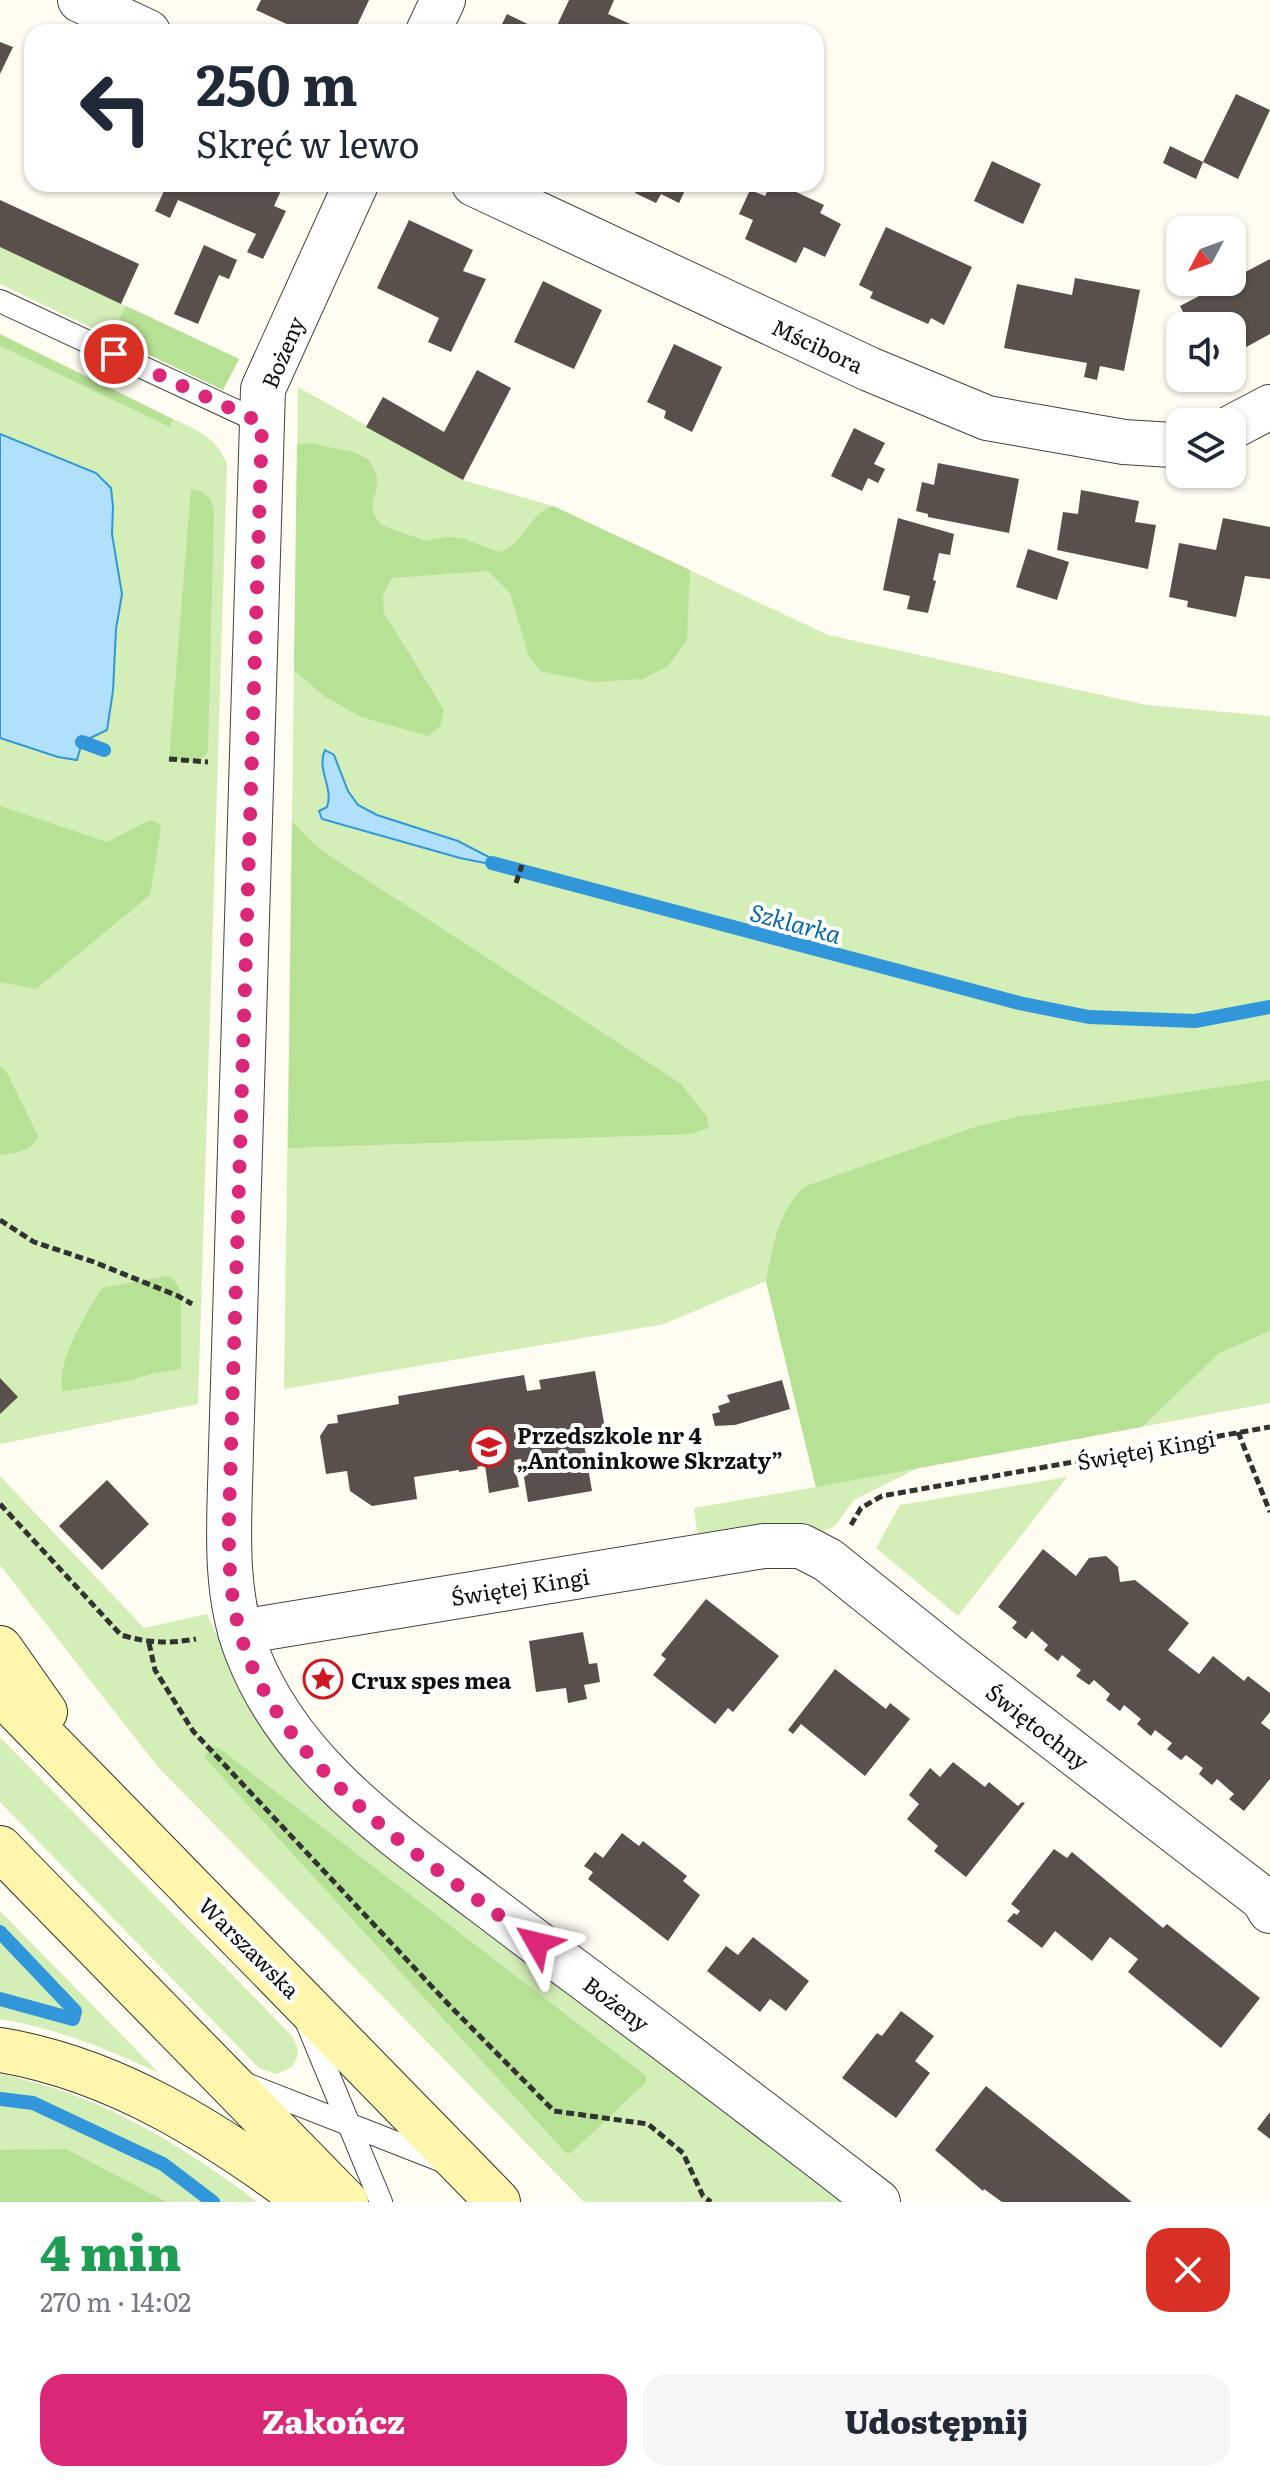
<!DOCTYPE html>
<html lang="pl">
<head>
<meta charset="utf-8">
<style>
	:root { --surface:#fff; --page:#f6f6f7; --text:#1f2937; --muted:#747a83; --accent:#db2777 }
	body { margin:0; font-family:Literata,serif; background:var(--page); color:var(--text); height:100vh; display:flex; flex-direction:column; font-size:30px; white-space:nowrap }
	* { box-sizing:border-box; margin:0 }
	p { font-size:26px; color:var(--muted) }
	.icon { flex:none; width:44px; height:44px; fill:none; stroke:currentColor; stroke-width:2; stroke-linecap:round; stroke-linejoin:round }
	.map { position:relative; height:2202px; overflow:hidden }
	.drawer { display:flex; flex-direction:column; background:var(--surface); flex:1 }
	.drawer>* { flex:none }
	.banner { position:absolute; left:24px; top:24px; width:800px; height:168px; border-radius:24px; box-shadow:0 2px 6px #0004; background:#fff; color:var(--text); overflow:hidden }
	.needle { width:52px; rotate:229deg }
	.controls { position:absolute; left:1166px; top:216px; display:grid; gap:16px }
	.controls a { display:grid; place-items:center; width:80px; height:80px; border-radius:16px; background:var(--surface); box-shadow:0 2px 6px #0004; font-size:40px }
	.pin { position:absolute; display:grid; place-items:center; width:68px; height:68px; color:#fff; margin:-34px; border:4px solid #fff; border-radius:50%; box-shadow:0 2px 8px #0007 }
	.me { position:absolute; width:88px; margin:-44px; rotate:307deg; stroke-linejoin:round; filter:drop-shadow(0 0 6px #0008) }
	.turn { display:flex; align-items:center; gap:28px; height:168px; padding:0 40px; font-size:36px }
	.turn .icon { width:104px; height:104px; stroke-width:2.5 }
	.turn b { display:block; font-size:56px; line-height:68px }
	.round { display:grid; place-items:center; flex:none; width:84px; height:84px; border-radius:24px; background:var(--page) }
	.overview { display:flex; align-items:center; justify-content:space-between; height:136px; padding:0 40px }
	h1 { font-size:48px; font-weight:800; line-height:60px; color:#1e9e55 }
	.primary-button { display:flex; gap:16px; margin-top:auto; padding:16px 40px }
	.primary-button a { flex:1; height:92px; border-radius:24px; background:var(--accent); color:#fff; font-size:32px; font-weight:800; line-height:92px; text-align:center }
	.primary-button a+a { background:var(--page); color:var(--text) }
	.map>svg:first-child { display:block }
	.green { fill:#d4eeb7 }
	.forest { fill:#b7e195 }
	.water { fill:#b1e0fc; stroke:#3197da; stroke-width:2 }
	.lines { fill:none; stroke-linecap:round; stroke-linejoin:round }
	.stream { stroke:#3197da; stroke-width:14 }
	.building { fill:#59504b }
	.lane-casing { stroke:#434343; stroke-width:24 }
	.street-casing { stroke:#434343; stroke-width:46 }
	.secondary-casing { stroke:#323232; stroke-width:46 }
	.path { stroke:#323232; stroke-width:5; stroke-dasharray:8 4; stroke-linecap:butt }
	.lane { stroke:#fff; stroke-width:22 }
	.street { stroke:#fff; stroke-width:44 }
	.secondary { stroke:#fff6ad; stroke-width:44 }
	.route { stroke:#db2777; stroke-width:14; stroke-dasharray:0 25.2 }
	.labels { text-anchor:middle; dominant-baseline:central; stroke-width:8; stroke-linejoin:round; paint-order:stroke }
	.street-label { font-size:22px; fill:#101010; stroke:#fff }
	.poi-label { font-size:22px; font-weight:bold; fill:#101010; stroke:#fff; text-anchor:start }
	.water-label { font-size:24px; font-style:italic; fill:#0b68af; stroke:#fff }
</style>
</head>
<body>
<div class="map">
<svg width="1270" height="2202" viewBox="0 0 1270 2202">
	<rect width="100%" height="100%" fill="#fffcf2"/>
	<path class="green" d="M0 247 239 359 223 390 0 284Z
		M0 346 171 426 173 419C198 430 217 438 227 464L198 1404 0 1444Z
		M298 387 463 480 553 506 828 635 1147 705 1270 716V1403L918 1468 854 1500 835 1526 814 1535 698 1538 694 1508 816 1487 766 1281 664 1324 284 1389Z
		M0 1476 144 1628 207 1614 239 1683 848 2202H584L158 1767 0 1565Z
		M1067 1477 958 1616 876 1548 900 1505Z
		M0 1737 292 2036C299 2048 300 2056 292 2067L277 2074 259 2068 0 1802Z
		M0 1911 159 2073C105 2048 59 2029 0 2019Z
		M0 2074C80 2091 139 2120 207 2166 224 2178 241 2189 257 2202H166L67 2150H0Z"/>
	<path class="forest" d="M126 306 239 359 223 390 110 336Z
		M0 334 173 419 170 427 0 346Z
		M309 443 353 452 368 459C371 464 376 472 377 478 379 499 363 502 381 525L426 541 448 537 461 538 499 552C524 545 529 513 553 506L690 570 687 640 668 666 643 679 592 682 541 671 529 657 510 593 488 571 392 578 383 596 384 613 444 710 440 726 428 736 361 717 324 696 294 670 297 445Z
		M191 489C205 491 211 496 214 511L208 751C201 766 184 760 169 759Z
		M0 806 107 842 150 820 157 822 161 828 150 895 36 989 0 982Z
		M292 821 312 842 330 856 680 1083 706 1115 709 1128 691 1134 288 1148Z
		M0 1065 6 1071 38 1136C30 1153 16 1152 0 1155Z
		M1270 1080V1331L1219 1353 1142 1427 816 1487 766 1281C773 1246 778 1210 806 1186L975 1127 1016 1117Z
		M167 1276 173 1278 181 1292V1369L154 1373 124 1382 63 1391C55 1364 87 1311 102 1288Z
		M213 1747 219 1748 646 2076V2082L571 2153H566L206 1759 205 1756Z
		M66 2149 165 2201 166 2202H0V2150Z"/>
	<path class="water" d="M0 434 96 473 111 488 113 507 112 534 122 594 116 629 113 691 107 730 82 742 77 760 58 757 0 738Z
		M325 750 334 755 348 791 358 805 377 815 458 841 510 868 460 858 322 819 319 811 327 807C334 788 316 769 325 750Z"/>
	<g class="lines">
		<path class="stream" d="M82 742 104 750
			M492 863 1019 1003 1089 1017 1195 1021 1270 1007
			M0 1932 75 2011 73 2019 0 1999
			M0 2099 33 2103 163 2164 213 2202"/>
	</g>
	<path class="building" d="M261 0H369L354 32H304L256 10Z
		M569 0H614L608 14 637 27 635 32H554Z
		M507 14 544 32H498Z
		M0 42 13 47 0 74Z
		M1236 94 1270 110 1238 179 1203 162Z
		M1170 146 1203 162 1196 179 1163 163Z
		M992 161 1041 184 1023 224 974 201Z
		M167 184H284L274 206 286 211 263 259 247 252 256 234 178 200 170 218 155 211Z
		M639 184H688L679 203 661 194 656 203 635 193Z
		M771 184H779L824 205 820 213 841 224 825 257 804 247 796 263 745 239 753 220 739 214 750 190 765 196Z
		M0 200 139 264 121 304 0 247Z
		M409 220 473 250 463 271 486 279 451 352 428 342 439 318 377 288Z
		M886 227 972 267 944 325 931 318 928 324 870 298 873 292 859 285Z
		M204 245 237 260 229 279 219 275 198 324 174 314Z
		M1270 259V334L1239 351 1242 357 1232 362V326H1190L1180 306 1226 282H1232V279Z
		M1075 278 1140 290 1124 371 1100 366 1097 380 1084 377 1087 363 1004 348 1017 284 1072 295Z
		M543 281 602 310 574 369 514 342Z
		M674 344 722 367 692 432 664 418 666 411 647 402Z
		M477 370 511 388 463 480 366 427 383 397 444 432Z
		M854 428 885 443 874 464 885 469 878 483 868 478 862 491 831 476Z
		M938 463 1019 479 1009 533 928 517V514L916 511 922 482 934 485Z
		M1081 490 1139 501 1135 522 1156 525 1148 569 1057 550 1063 512 1078 514Z
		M898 518 954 534 950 555 939 553 933 580 936 581 928 613 907 609 910 596 883 590Z
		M1223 518 1270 527V579L1245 576 1236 617 1187 607 1188 601 1169 597 1179 543 1216 550Z
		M1028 549 1069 562 1057 600 1016 587Z
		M595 1371 606 1434 583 1438 592 1491 528 1502 521 1459 514 1460 519 1487 489 1493 485 1465 477 1467 478 1469 459 1472V1470L414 1477 417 1499 372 1506 350 1491 347 1471 326 1474 320 1436 328 1424 338 1423 337 1415 399 1404 398 1396 524 1375 527 1391 541 1389 539 1380Z
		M0 1378 18 1397 0 1414Z
		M782 1380 790 1409 735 1425 715 1426 712 1414 720 1412 718 1406 730 1402 727 1395Z
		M107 1480 149 1524 102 1570 59 1526Z
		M1043 1549 1076 1576 1089 1558 1106 1556 1118 1567 1120 1582 1135 1580 1189 1623 1168 1650 1199 1674 1213 1656 1244 1681 1248 1676 1270 1693V1712L1261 1723 1270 1730V1779L1244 1811 1229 1799 1234 1794 1217 1779 1212 1785 1199 1774 1203 1768 1186 1755 1181 1760 1167 1749 1172 1743 1155 1730 1151 1736 1137 1724 1141 1719 1124 1705 1120 1711 1106 1700 1110 1694 1094 1680 1089 1685 1076 1676 1081 1670 1062 1655 1058 1661 1044 1650 1048 1645 1032 1631 1026 1639 1012 1628 1017 1622 998 1607Z
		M706 1599 779 1656 733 1712 728 1708 715 1724 653 1675 666 1659 661 1655Z
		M583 1632 589 1664 597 1663 600 1682 584 1685 587 1699 568 1703 566 1688 536 1692 529 1641Z
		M835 1669 886 1709 890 1703 910 1719 865 1776 801 1724 793 1734 788 1730Z
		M953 1762 985 1787 989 1782 1018 1806 1022 1802 1025 1803 966 1877 934 1851 938 1846 907 1819 919 1804 909 1795 930 1768 940 1777Z
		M622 1833 639 1846 643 1841 687 1876 683 1881 700 1895 668 1941 588 1879 593 1872 584 1866 595 1852 603 1858Z
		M1054 1849 1067 1858 1072 1852 1163 1928 1167 1924 1260 1998 1221 2048 1128 1972 1138 1959 1110 1937 1092 1961 1055 1931 1042 1948 1007 1921 1014 1913 1017 1915 1020 1911 1011 1904Z
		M753 1937 809 1981 786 2011 770 1999 760 2012 707 1971 726 1946 738 1955Z
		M901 2011 934 2036 915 2061 930 2073 896 2118 842 2078 877 2033 882 2036Z
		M986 2086 1049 2136 1132 2202H1002L984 2189 983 2191 935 2150Z
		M1270 2112V2139L1257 2129Z"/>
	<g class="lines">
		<g class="lane-casing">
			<path id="lane" d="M0 301 262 423
				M307 2023 381 2202
				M246 2084 445 2162"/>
		</g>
		<g class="street-casing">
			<path id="street" d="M80 0 148 32
				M428 32 443 0
				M356 184 263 389 231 1449C230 1515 222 1588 247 1652 286 1753 371 1818 455 1881 496 1912 538 1944 580 1975 680 2050 779 2125 878 2202
				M474 184 869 369 987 418 1124 442 1172 445 1180 443
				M1232 427 1270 407
				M240 1632 764 1546H801L828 1560 950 1658 1263 1899 1270 1911"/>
		</g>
		<g class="secondary-casing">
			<path id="secondary" d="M0 1648 45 1712
				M0 1692 498 2202
				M0 1848 346 2202
				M0 2050C115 2069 216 2133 308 2202"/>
		</g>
		<path class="path" d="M169 759 208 762
			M516 883 522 865
			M0 1220 34 1242 94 1262 178 1296 192 1304
			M1238 1432 1270 1512
			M0 1504 121 1635C149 1643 168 1644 196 1639
			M851 1525 861 1508 882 1496 1270 1427
			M149 1643 155 1670 193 1731 451 2007 554 2111 648 2124 683 2153 703 2196 711 2202"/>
		<use href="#lane" class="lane"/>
		<use href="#street" class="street"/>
		<use href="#secondary" class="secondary"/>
	</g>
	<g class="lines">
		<path class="route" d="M114 354 262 423 231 1449C230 1507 224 1568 238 1625 272 1765 428 1862 537 1943"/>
	</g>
	<defs>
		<g id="school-ring" transform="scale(2)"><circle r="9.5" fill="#fff" stroke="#ce1922" stroke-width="1.5"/><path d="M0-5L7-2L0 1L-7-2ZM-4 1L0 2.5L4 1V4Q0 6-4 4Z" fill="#ce1922"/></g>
		<g id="sight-ring" transform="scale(2)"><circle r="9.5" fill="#fff" stroke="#ce1922" stroke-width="1.5"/><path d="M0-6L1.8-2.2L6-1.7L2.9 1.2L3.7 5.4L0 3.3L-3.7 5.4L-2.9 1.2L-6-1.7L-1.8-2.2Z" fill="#ce1922"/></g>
	</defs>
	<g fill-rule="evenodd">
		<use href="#school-ring" x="489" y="1447"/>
		<use href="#sight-ring" x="323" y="1679"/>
	</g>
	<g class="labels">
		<g class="street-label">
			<text transform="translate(818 345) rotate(25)">Mścibora</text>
			<text transform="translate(282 352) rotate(-67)">Bożeny</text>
			<text transform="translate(1146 1449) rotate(-10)">Świętej Kingi</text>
			<text transform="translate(520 1586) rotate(-9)">Świętej Kingi</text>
			<text transform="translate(1038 1726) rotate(38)">Świętochny</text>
			<text transform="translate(250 1947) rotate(45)">Warszawska</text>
			<text transform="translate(617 2003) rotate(37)">Bożeny</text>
		</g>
		<g class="poi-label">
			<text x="517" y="1434">Przedszkole nr 4<tspan x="517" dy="25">„Antoninkowe Skrzaty”</tspan></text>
			<text x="351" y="1679">Crux spes mea</text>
		</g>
		<g class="water-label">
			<text transform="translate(796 922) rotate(15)">Szklarka</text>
		</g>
	</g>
</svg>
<div class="controls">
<a><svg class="needle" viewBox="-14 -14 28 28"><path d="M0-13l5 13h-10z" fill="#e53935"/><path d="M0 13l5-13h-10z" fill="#747a83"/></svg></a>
<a><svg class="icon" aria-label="sound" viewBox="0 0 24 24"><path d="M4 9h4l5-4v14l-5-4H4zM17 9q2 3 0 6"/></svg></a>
<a><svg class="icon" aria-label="layers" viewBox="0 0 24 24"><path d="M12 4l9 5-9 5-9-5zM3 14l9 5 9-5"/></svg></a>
</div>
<div class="pin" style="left:114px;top:354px;background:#d93025"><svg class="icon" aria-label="arrive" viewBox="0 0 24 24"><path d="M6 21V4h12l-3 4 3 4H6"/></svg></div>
<svg class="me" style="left:537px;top:1943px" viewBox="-20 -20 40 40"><path d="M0-17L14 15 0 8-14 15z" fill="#db2777" stroke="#fff" stroke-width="4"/></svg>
<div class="banner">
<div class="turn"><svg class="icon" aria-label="left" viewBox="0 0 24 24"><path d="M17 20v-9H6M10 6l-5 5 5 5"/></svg><div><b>250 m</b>Skręć w lewo</div></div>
</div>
</div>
<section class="drawer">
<div class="overview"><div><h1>4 min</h1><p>270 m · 14:02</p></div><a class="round" style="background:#d93025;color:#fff"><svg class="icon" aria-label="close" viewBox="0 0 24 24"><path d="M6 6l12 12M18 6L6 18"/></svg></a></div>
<div class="primary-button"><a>Zakończ</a><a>Udostępnij</a></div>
</section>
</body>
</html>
